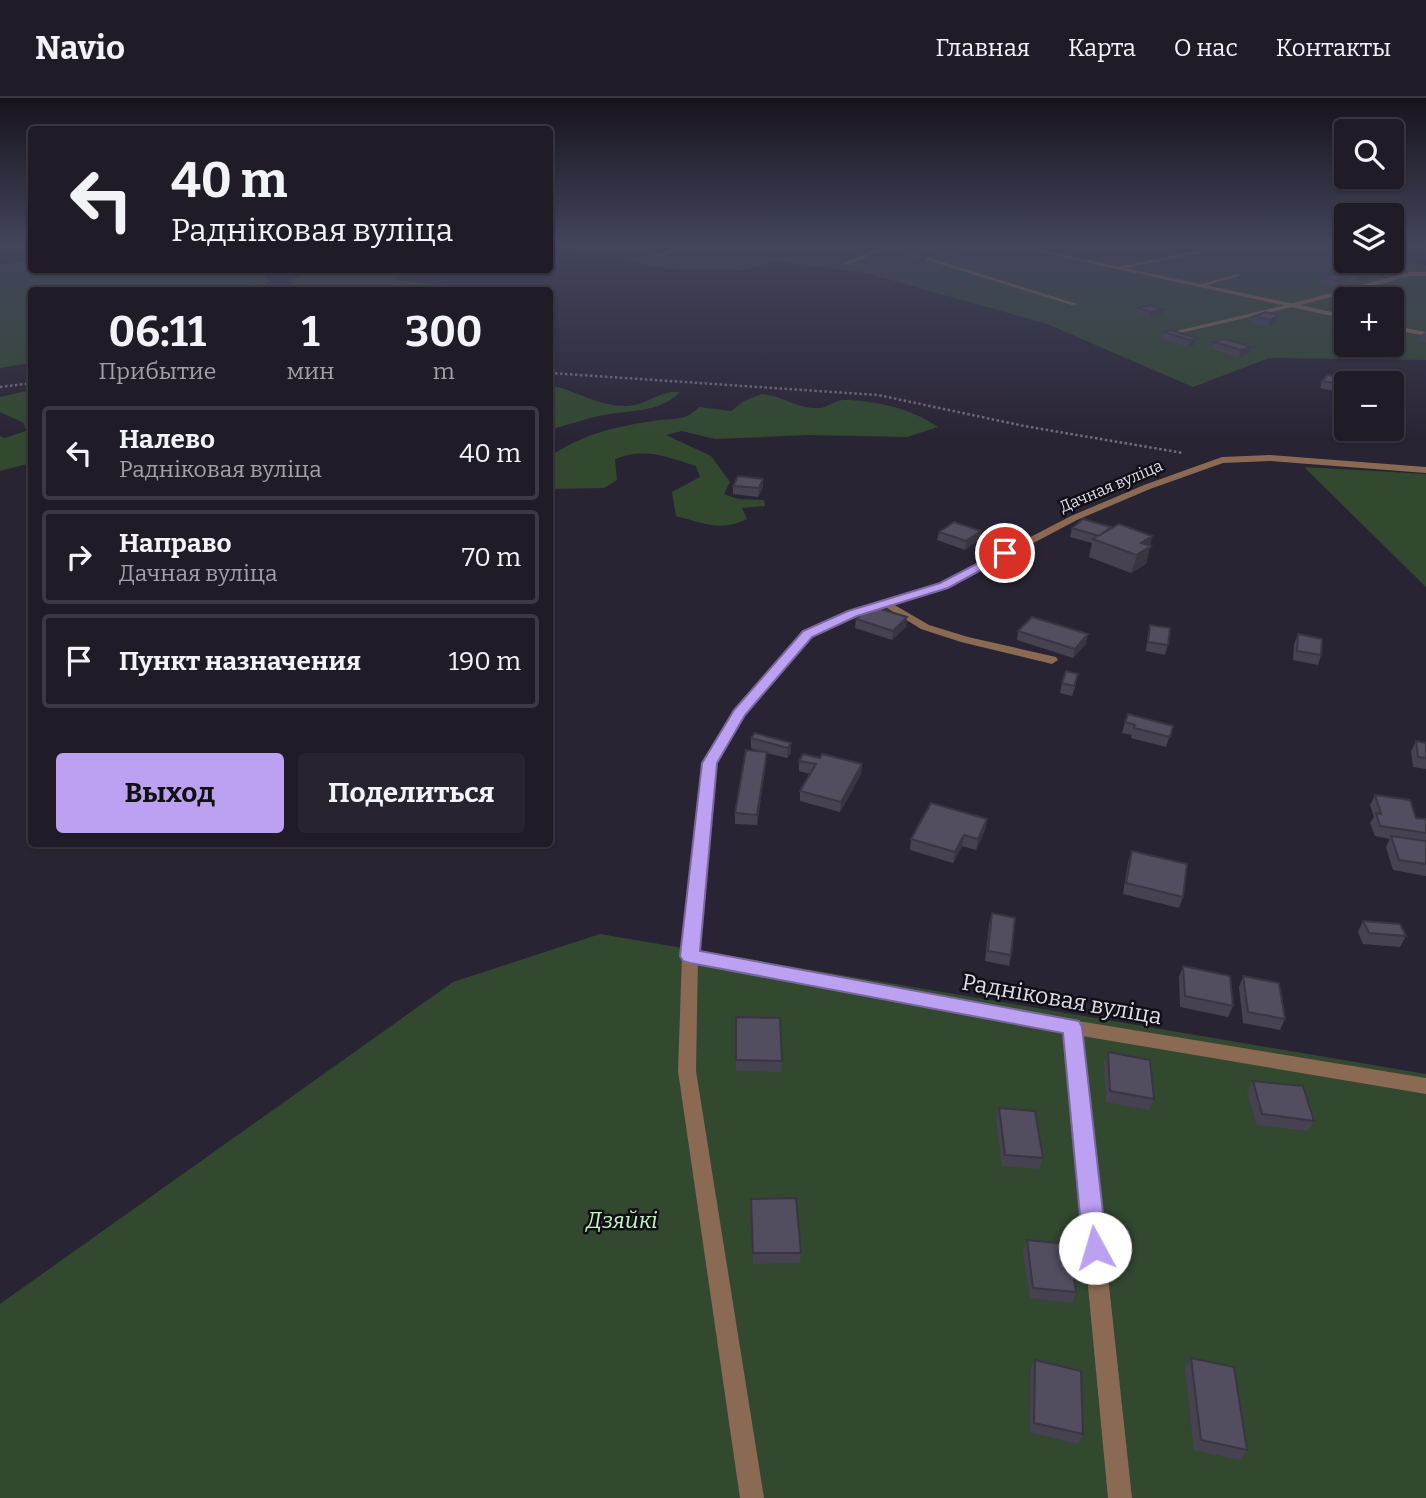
<!DOCTYPE html>
<html lang="ru">
<head>
<meta charset="utf-8">
<style>
	:root { --surface:#1f1b27; --page:#27242f; --text:#f1f3f6; --muted:#a1a1a7; --line:#3c3944; --accent:#bca0f2 }
	body { margin:0; font-family:Bitter,serif; background:var(--page); color:var(--text); height:100vh; display:flex; flex-direction:column; font-size:26px; white-space:nowrap }
	* { box-sizing:border-box; margin:0 }
	p { font-size:23px; color:var(--muted) }
	.icon { flex:none; width:38px; height:38px; fill:none; stroke:currentColor; stroke-width:2; stroke-linecap:round; stroke-linejoin:round }
	.map { position:relative; flex:1; overflow:hidden }
	.drawer { position:absolute; left:28px; top:189px; width:525px; height:560px; display:flex; flex-direction:column; background:var(--surface); border-radius:7px; box-shadow:0 2px 5px #0004,0 0 0 2px var(--line) }
	.drawer>* { flex:none }
	.hud { position:absolute; left:28px; top:28px; width:525px; height:147px; border-radius:7px; box-shadow:0 2px 5px #0004,0 0 0 2px var(--line); background:#1f1b27; color:var(--text); overflow:hidden }
	.buttons { position:absolute; left:1334px; top:21px; display:grid; gap:14px }
	.buttons a { display:grid; place-items:center; width:70px; height:70px; border-radius:7px; background:var(--surface); box-shadow:0 2px 5px #0004,0 0 0 2px var(--line); font-size:35px }
	.pin { position:absolute; display:grid; place-items:center; width:60px; height:60px; color:#fff; margin:-30px; border:4px solid #fff; border-radius:50%; box-shadow:0 2px 7px #0007 }
	.me { position:absolute; width:77px; margin:-38px; rotate:354deg; stroke-linejoin:round; filter:drop-shadow(0 0 5px #0008) }
	.turn { display:flex; align-items:center; gap:24px; height:147px; padding:0 28px; font-size:32px }
	.turn .icon { width:91px; height:91px; stroke-width:2.5 }
	.turn b { display:block; font-size:49px; line-height:60px }
	.eta { display:flex; justify-content:space-evenly; align-items:center; height:119px; text-align:center }
	.eta b { font-size:42px; font-weight:700; line-height:49px }
	.button { display:flex; gap:14px; margin-top:auto; padding:14px 28px }
	.button a { flex:1; height:80px; border-radius:7px; background:var(--accent); color:#111; font-size:28px; font-weight:700; line-height:80px; text-align:center }
	.button a+a { background:var(--page); color:var(--text) }
	ul { padding:0; list-style:none }
	li { display:flex; align-items:center; gap:21px; height:94px; margin:0 14px 10px; padding:0 14px; border:4px solid var(--line); border-radius:7px }
	li div { flex:1 }
	li b { display:block; font-size:26px }
	li em { font-style:normal }
	header { display:flex; align-items:center; gap:42px; box-sizing:border-box; height:98px; padding:0 35px; background:var(--surface); border-bottom:2px solid var(--line) }
	header strong { font-size:33px }
	nav { display:flex; gap:38px; margin-inline-start:auto; font-size:24px }
	.map>svg:first-child { display:block }
	.green { fill:#324930; fill-rule:evenodd }
	.lines { fill:none; stroke-linecap:round; stroke-linejoin:round }
	.path { stroke:#716d7b; stroke-width:2.5; stroke-dasharray:2.5 2.5; stroke-linecap:butt }
	.service { fill:#8a6a53; fill-rule:evenodd }
	.minor { fill:#8a6a53; fill-rule:evenodd }
	.wall { fill:#474252 }
	.shaded-wall { fill:#393642 }
	.building { fill:#524d5f; stroke:#393642; stroke-width:2 }
	.route { fill:#bca0f2; stroke:#7a689d; stroke-width:2 }
	.labels { text-anchor:middle; dominant-baseline:central; stroke-width:5; stroke-linejoin:round; paint-order:stroke }
	.far-street-label { font-size:16px; fill:#dfdce6; stroke:#110f16 }
	.near-street-label { font-size:23px; fill:#dfdce6; stroke:#110f16 }
	.near-park-label { font-size:23px; font-style:italic; fill:#c2f3bd; stroke:#110f16 }
</style>
</head>
<body>
<header>
<strong>Navio</strong>
<nav><a>Главная</a><a>Карта</a><a>О нас</a><a>Контакты</a></nav>
</header>
<div class="map">
<svg width="1426" height="1400" viewBox="0 0 1426 1400">
	<rect width="100%" height="100%" fill="#292434"/>
	<path class="green" d="M573 146H1314L1346 152V163L1391 161 1426 168V262L1269 260 1193 289 1047 226 866 175 775 163 745 172 668 171 570 148ZM1346 201H1391V247H1346Z
		M31 162 32 172H262L269 183 260 192H32L31 265 0 270V167Z
		M313 172H423L403 174 394 182 444 187 435 192H288L294 181Z
		M550 287C577 293 599 309 628 308 647 307 660 292 680 294 660 315 629 312 603 317 585 321 567 327 550 332Z
		M31 292V365L0 373V338L5 340 26 333 24 325 0 314V299Z
		M762 296C783 298 797 311 819 310 827 310 835 302 844 302 874 302 913 311 938 329L907 339 808 337 715 341 682 333 666 337 711 358 730 384 724 396 738 401 764 402 765 408 742 410 747 421C721 434 703 425 676 418L672 394 700 379 696 368C668 359 644 349 615 361L617 382 604 390 550 391V359C579 337 617 328 654 323 674 319 683 325 699 309L731 313 744 303Z
		M1304 369 1426 376V489Z
		M600 836 1426 976V1400H0V1206L453 884Z"/>
	<g class="lines">
		<path class="path" d="M550 275 878 297 1024 328 1183 355
			M0 289 32 285"/>
		<path class="service" d="M686 146H693L658 159 653 158Z
			M894 146 892 148 1077 206 1072 207 887 150 848 167 843 166 885 147Z
			M1214 146H1219L1224 150 1121 171 1118 169 1217 149Z
			M1410 174H1426V178H1410L1293 209 1180 235 1177 233 1290 206Z
			M1237 176 1242 177 1201 189 1198 187Z
			M886 502 929 527 968 539 1056 559 1058 562 1052 566 961 544 921 531 882 507V503Z
			M690 852 1072 922 1426 980V996L1082 938 1132 1400H1108L1064 934 684 862 682 858 684 854Z"/>
		<path class="minor" d="M1003 146H1012L1346 217V221Z
			M1391 227 1426 234V238L1391 231Z
			M1270 357 1426 369V375L1270 363 1223 365 1150 391 1077 422 948 490 856 517 812 538 744 617 716 665 698 858 696 973 764 1400H740L678 973 682 858 702 665 735 612 804 534 848 513 940 486 1071 418 1144 387 1222 359Z"/>
	</g>
	<path class="wall" d="M941 156 960 158 959 164 951 165 940 162Z
		M898 157 925 164 910 167 897 163Z
		M1342 175H1369L1367 181 1356 184 1347 182 1346 185 1336 189 1320 185 1322 179 1341 178Z
		M1138 210 1163 211 1161 217 1149 220 1136 216Z
		M1278 217 1276 224 1268 229 1252 225 1254 218Z
		M1164 234 1196 240 1195 247 1188 249 1162 241Z
		M1426 234V245L1419 243 1422 236Z
		M1214 244 1252 249 1249 256 1239 259 1212 251Z
		M1322 283 1361 284 1360 285H1346V295L1320 290Z
		M763 381V389L758 399 733 396V388Z
		M1072 430 1111 431 1152 438 1146 466 1131 475 1089 459 1092 445 1070 439Z
		M981 433 980 441 965 452 937 442 939 434Z
		M856 521 906 529 892 542 855 530Z
		M1150 527 1168 547 1165 557 1146 553 1148 536Z
		M1018 533 1086 546 1073 560 1017 542Z
		M1298 536 1321 557 1318 567 1293 562 1294 546Z
		M1062 585 1076 586 1072 598 1060 595Z
		M1125 624 1173 628 1166 649 1131 640 1132 637 1122 635Z
		M751 640 791 645V655L787 660 767 655 766 664 757 727 735 726V715L764 654 751 650Z
		M1416 643 1426 645V671L1413 669 1411 653Z
		M820 660 862 666 861 676 840 714 800 703V693L810 676 799 673V663Z
		M1375 697 1416 720 1426 721V778L1393 772 1386 749 1390 741 1375 738 1370 725 1374 719 1370 707Z
		M987 721 985 732 976 752 962 748 953 765 910 752 911 741Z
		M1132 753 1183 799 1179 810 1123 796 1128 764Z
		M992 815 1011 857 1009 868 985 863 989 826Z
		M1363 823 1406 838 1400 849 1363 846 1358 834Z
		M1183 868 1233 908 1228 919 1180 909 1179 879Z
		M1243 878 1285 921 1280 932 1243 925 1239 889Z
		M736 919 782 963 781 974 736 973Z
		M1108 954 1154 1001 1149 1012 1106 1004 1104 965Z
		M1253 983 1314 1023 1307 1033 1257 1027 1247 994Z
		M999 1010 1043 1060 1039 1071 1002 1068 996 1021Z
		M751 1101 801 1155 800 1165 753 1166Z
		M1027 1142 1076 1194 1072 1205 1030 1200 1023 1153Z
		M1191 1260 1247 1352 1240 1362 1194 1352 1185 1270Z
		M1035 1262 1083 1336 1078 1346 1030 1334 1031 1272Z"/>
	<path class="shaded-wall" d="M960 158 959 164 951 165 952 159Z
		M926 159 925 164 910 167 911 161Z
		M1369 175 1367 181 1356 184 1358 178Z
		M1348 179 1346 185 1336 189 1338 183Z
		M1163 211 1161 217 1149 220 1150 214Z
		M1278 217 1276 224 1268 229 1270 222Z
		M1196 240 1195 247 1188 249 1190 242Z
		M1252 249 1249 256 1239 259 1241 252Z
		M763 381V389L758 399 759 390Z
		M981 433 980 441 965 452 966 443Z
		M1152 438 1146 466 1131 475 1141 445Z
		M907 519 906 529 892 542 893 533Z
		M1088 536 1086 546 1073 560 1075 551Z
		M791 645V655L787 660 788 650Z
		M767 654 766 664 757 727V717Z
		M862 666 861 676 840 714 841 704Z
		M987 721 985 732 976 752 978 741Z
		M964 737 962 748 953 765 955 754Z"/>
	<path class="building" d="M913 154 926 159 911 161 898 157Z
		M949 154 960 158 952 159 941 156Z
		M1353 172 1369 175 1358 178 1342 175Z
		M1333 176 1348 179 1338 183 1322 179Z
		M1150 207 1163 211 1150 214 1138 210Z
		M1266 214 1278 217 1270 222 1254 218Z
		M1170 232 1196 240 1190 242 1164 234Z
		M1224 241 1252 249 1241 252 1214 244Z
		M1328 277 1361 284 1359 285H1346V287L1322 283Z
		M738 378 763 381 759 390 733 388Z
		M1083 421 1111 429 1099 438 1072 430Z
		M954 424 981 433 966 443 939 434Z
		M1119 426 1152 438 1141 445 1151 448 1136 457 1093 441Z
		M871 508 907 519 893 533 856 521Z
		M1032 519 1088 536 1075 551 1018 533Z
		M1150 527 1170 530 1168 547 1148 544Z
		M1298 536 1322 541 1321 557 1297 553Z
		M1066 573 1078 576 1074 588 1062 585Z
		M1128 616 1173 628 1170 639 1134 630 1135 627 1125 624Z
		M755 635 791 645 788 650 751 640Z
		M1416 643 1426 645V660L1418 659Z
		M746 652 767 654 757 717 735 715Z
		M803 656 820 660 822 656 862 666 841 704 800 693 816 666 799 663Z
		M1375 697 1410 702 1416 720 1426 721V735L1380 728 1376 715 1381 716Z
		M931 705 987 721 978 741 964 737 955 754 911 741Z
		M1391 738 1426 743V766L1399 762Z
		M1132 753 1187 766 1183 799 1126 785Z
		M992 815 1015 820 1011 857 988 853Z
		M1363 823 1400 826 1406 838 1369 835Z
		M1183 868 1230 878 1233 908 1185 898Z
		M1243 878 1279 885 1285 921 1248 914Z
		M736 919 780 920 782 963 736 962Z
		M1108 954 1150 962 1154 1001 1110 993Z
		M1253 983 1303 988 1314 1023 1262 1016Z
		M999 1010 1035 1013 1043 1060 1005 1057Z
		M796 1100 801 1155H753L751 1101Z
		M1027 1142 1069 1146 1076 1194 1033 1190Z
		M1191 1260 1234 1269 1247 1352 1201 1342Z
		M1035 1262 1081 1273 1083 1336 1034 1325Z"/>
	<linearGradient id="sky" x2="0" y2="1"><stop stop-color="#17141d"/><stop offset="0.43" stop-color="#43455c"/><stop offset="1" stop-color="#43455c" stop-opacity="0"/></linearGradient>
	<rect width="1426" height="342" fill="url(#sky)"/>
	<path class="route" d="M1005 451 1009 452V457L948 490 857 518 812 539 745 617 717 665 700 853 1079 923 1082 929 1107 1150 1103 1158 1095 1162 1086 1158 1083 1150 1063 935 690 865 683 863 680 858 702 665 734 612 803 533 848 513 940 485Z"/>
	<g class="labels">
		<g class="far-street-label">
			<text transform="translate(1111 388) rotate(-23)">Дачная вуліца</text>
		</g>
		<g class="near-street-label">
			<text transform="translate(1062 901) rotate(10)">Радніковая вуліца</text>
		</g>
		<g class="near-park-label">
			<text x="622" y="1122">Дзяйкі</text>
		</g>
	</g>
</svg>
<div class="buttons">
<a><svg class="icon" aria-label="search" viewBox="0 0 24 24"><circle cx="10" cy="10" r="6"/><path d="M15 15l6 6"/></svg></a>
<a><svg class="icon" aria-label="layers" viewBox="0 0 24 24"><path d="M12 4l9 5-9 5-9-5zM3 14l9 5 9-5"/></svg></a>
<a>+</a>
<a>−</a>
</div>
<div class="pin" style="left:1005px;top:455px;background:#d93025"><svg class="icon" aria-label="arrive" viewBox="0 0 24 24"><path d="M6 21V4h12l-3 4 3 4H6"/></svg></div>
<svg class="me" style="left:1095px;top:1150px" viewBox="-20 -20 40 40"><circle r="19" fill="#fff"/><path d="M0-13L10 11 0 6-10 11z" fill="#bca0f2"/></svg>
<div class="hud">
<div class="turn"><svg class="icon" aria-label="left" viewBox="0 0 24 24"><path d="M17 20v-9H6M10 6l-5 5 5 5"/></svg><div><b>40 m</b>Радніковая вуліца</div></div>
</div>
<section class="drawer">
<div class="eta">
<div><b>06:11</b><p>Прибытие</p></div>
<div><b>1</b><p>мин</p></div>
<div><b>300</b><p>m</p></div>
</div>
<ul>
<li><svg class="icon" aria-label="left" viewBox="0 0 24 24"><path d="M17 20v-9H6M10 6l-5 5 5 5"/></svg><div><b>Налево</b><p>Радніковая вуліца</p></div><em>40 m</em></li>
<li><svg class="icon" aria-label="right" viewBox="0 0 24 24"><path d="M7 20v-9h11M14 6l5 5-5 5"/></svg><div><b>Направо</b><p>Дачная вуліца</p></div><em>70 m</em></li>
<li><svg class="icon" aria-label="arrive" viewBox="0 0 24 24"><path d="M6 21V4h12l-3 4 3 4H6"/></svg><div><b>Пункт назначения</b></div><em>190 m</em></li>
</ul>
<div class="button"><a>Выход</a><a>Поделиться</a></div>
</section>
</div>
</body>
</html>
